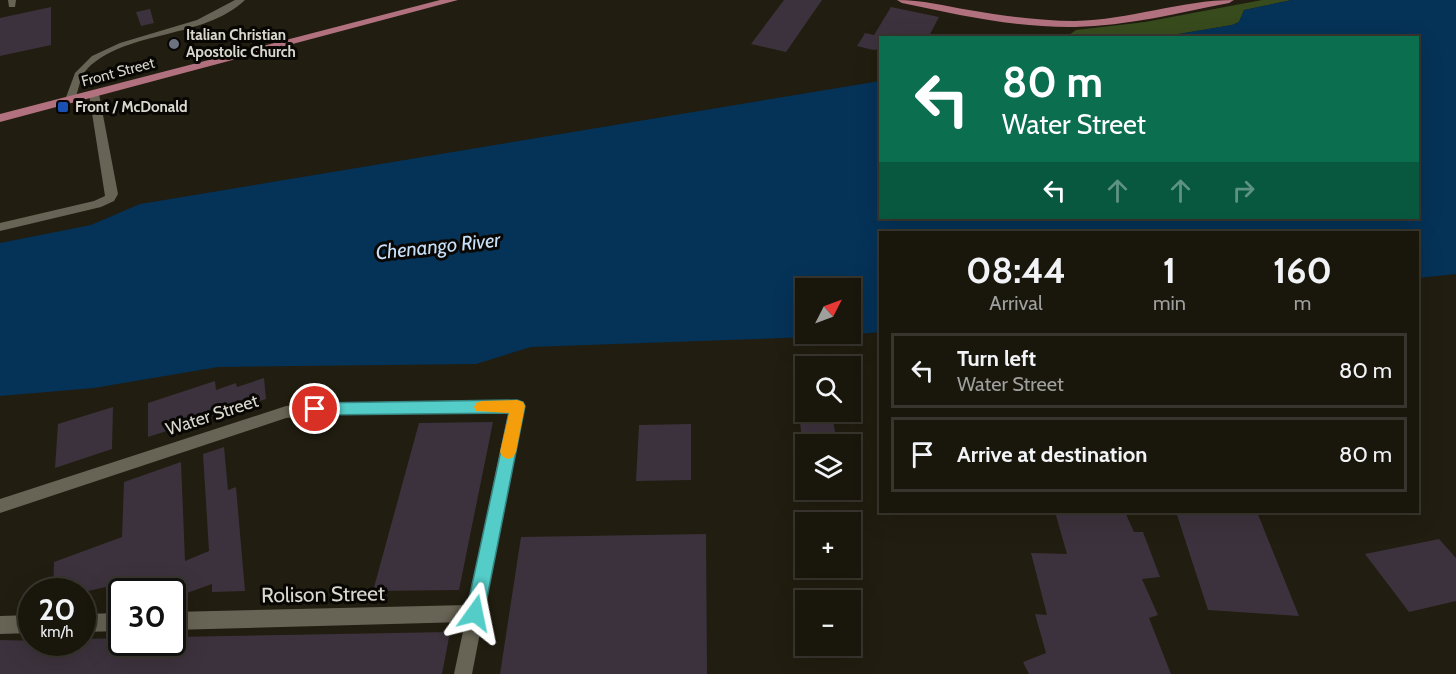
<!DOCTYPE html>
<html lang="en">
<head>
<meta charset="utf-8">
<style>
	:root { --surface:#19160c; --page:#26231a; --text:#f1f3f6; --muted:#9f9f9d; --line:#37352d }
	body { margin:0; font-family:Cabin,sans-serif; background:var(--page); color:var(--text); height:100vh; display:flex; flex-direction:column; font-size:22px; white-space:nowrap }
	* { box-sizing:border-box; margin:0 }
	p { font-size:20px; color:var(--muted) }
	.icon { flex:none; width:33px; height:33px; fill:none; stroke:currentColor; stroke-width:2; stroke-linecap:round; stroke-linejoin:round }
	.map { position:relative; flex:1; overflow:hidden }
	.drawer { position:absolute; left:879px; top:231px; width:540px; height:282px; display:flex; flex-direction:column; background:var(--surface); border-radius:0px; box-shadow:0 6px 24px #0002,0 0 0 2px var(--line) }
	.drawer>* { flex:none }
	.hud { position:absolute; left:879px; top:36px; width:540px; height:183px; border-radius:0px; box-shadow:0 6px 24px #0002,0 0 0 2px var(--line); background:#0b6e4f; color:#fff; overflow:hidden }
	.needle { width:39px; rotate:48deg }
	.buttons { position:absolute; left:795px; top:278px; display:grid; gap:12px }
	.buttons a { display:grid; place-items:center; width:66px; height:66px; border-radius:0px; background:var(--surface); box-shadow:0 6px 24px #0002,0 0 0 2px var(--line); font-size:30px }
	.speed { position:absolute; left:18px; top:578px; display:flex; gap:12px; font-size:30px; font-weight:700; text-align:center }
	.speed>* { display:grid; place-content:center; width:78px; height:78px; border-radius:50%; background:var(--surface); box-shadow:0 6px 24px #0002,0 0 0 2px var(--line); line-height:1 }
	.speed small { font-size:15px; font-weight:400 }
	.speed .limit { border:3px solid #111; border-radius:9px; background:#fff; color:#111 }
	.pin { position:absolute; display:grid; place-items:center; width:51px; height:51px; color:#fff; margin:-26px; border:3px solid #fff; border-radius:50%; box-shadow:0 2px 6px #0007 }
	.me { position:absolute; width:66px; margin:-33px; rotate:12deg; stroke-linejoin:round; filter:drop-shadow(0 0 4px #0008) }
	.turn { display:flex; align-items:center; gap:21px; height:126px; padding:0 24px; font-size:27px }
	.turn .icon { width:78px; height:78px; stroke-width:2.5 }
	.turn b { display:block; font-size:42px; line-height:51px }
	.lanes { display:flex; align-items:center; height:57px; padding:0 24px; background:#0003; justify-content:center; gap:30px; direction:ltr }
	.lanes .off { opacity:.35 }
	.eta { display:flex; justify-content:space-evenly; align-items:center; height:102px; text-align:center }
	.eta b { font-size:36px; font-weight:800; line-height:42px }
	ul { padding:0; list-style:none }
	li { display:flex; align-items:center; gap:18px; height:75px; margin:0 12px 9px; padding:0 12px; border:3px solid var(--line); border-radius:0px }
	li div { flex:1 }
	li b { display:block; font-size:22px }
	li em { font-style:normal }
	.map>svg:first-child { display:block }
	.green { fill:#384b1d }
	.water { fill:#053257; fill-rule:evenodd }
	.building { fill:#3c323d }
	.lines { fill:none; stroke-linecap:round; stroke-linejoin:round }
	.minor { fill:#686455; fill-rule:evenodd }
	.primary { fill:#b2717e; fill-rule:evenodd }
	.route { fill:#54cdc8; stroke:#378582; stroke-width:1.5 }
	.slow { fill:#f59e0b }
	.worship-dot { fill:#6b7280; stroke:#090704; stroke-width:2 }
	.transit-dot { fill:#1a4fb4; stroke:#090704; stroke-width:2 }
	.labels { text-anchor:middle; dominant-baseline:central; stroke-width:6; stroke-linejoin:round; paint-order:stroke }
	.far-poi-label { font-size:15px; font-weight:bold; fill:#d9d7ce; stroke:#090704; text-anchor:start }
	.far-street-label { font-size:15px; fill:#d9d7ce; stroke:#090704 }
	.street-label { font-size:18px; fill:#d9d7ce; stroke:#090704 }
	.water-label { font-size:20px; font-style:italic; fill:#c8e1fb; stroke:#090704 }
	.near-street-label { font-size:21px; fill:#d9d7ce; stroke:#090704 }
</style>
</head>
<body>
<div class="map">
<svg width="1456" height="674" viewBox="0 0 1456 674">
	<rect width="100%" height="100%" fill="#211d10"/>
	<path class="green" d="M1262 0H1292L1244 10 1239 22 1232 25 1161 37 1065 38 1076 30 1145 22Z"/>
	<path class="water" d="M1292 0H1456V274L1418 278V232H880V332L839 336 531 347 476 364 218 367 94 388 0 396V243L91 225 140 204 880 81V218H1418V38L1161 37 1232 25 1239 22 1244 10ZM806 288H850V333H806Z"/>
	<path class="building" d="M784 0H822L786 52 751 44Z
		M51 7V45L0 56V18Z
		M891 7 939 17 928 38H880V49L873 50 857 46 865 33 874 35Z
		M150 9 154 23 141 26 136 12Z
		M264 378 266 399 148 437V403L215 381 216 390 236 383 237 387Z
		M113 407 112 449 55 468 58 424Z
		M800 420H833L837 444H802Z
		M493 422 459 590 373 591 419 423Z
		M691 424V480L636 481 639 425Z
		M224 447 228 490 236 487 245 591 212 592V584L187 593 121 591 124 583 88 591H53L54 562 122 537 124 482 181 462 185 561 209 551 203 454Z
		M1055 512H1125L1134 532H1143L1160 577 1142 579 1158 615 1149 618 1171 674H1029L1023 662 1046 653 1035 614 1047 615 1031 553 1067 554Z
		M1176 512H1257L1299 616 1208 610Z
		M706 534 707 674H500L521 537Z
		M1439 539 1456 558V601L1409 612 1365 554Z
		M450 632 442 674H0V640L82 642V639L122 638V642H172V637Z"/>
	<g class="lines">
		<path class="minor" d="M8 0H16L15 7H9Z
			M235 0H245C204 39 127 30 88 68 79 77 79 91 74 102H66L65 100 75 73 92 56 120 43 197 20Z
			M94 91 99 94 118 194 114 201 101 207 0 231V223L94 201 105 196 89 94Z
			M517 401 522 403 524 407 472 674H454L465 622 172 630V612L468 605 508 413 315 415 286 418 0 513V499L286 406 315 403Z
			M122 613V631L82 632V614Z
			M32 615V633L0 634V616Z"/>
		<path class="primary" d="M440 0H458L0 122V114Z
			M897 0C922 0 945 6 969 10 1004 16 1039 21 1075 21 1129 20 1181 0 1234 0L1229 3C1178 13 1127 26 1075 27 1016 28 959 15 902 3Z"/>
	</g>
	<path class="route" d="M517 400 523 402 525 406 484 613 481 619 475 622 469 619 466 613 509 413 315 415 310 413 308 409 310 404 315 403Z"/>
	<path class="slow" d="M517 400 523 402 525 406 516 452 513 457 508 459 503 457 500 452 509 413 476 411 474 407 476 403 482 401Z"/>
	<circle class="worship-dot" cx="174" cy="44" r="6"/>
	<rect class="transit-dot" x="57" y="101" width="12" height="12" rx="3"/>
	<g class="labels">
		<g class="far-poi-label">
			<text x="186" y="35">Italian Christian<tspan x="186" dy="17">Apostolic Church</tspan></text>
			<text x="75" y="107">Front / McDonald</text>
		</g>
		<g class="far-street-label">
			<text transform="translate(118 72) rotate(-15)">Front Street</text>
		</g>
		<g class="street-label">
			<text transform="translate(212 415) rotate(-18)">Water Street</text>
		</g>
		<g class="water-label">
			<text transform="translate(438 246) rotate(-6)">Chenango River</text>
		</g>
		<g class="near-street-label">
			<text transform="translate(323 594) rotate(-1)">Rolison Street</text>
		</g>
	</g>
</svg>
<div class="buttons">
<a><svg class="needle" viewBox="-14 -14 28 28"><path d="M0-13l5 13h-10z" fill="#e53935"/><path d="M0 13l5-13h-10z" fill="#9f9f9d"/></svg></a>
<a><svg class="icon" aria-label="search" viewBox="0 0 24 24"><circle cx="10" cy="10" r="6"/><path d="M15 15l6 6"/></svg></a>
<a><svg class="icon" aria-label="layers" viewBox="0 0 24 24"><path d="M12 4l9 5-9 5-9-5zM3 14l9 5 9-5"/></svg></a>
<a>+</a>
<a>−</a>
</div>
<div class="speed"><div>20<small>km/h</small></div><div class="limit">30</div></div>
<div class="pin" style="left:315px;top:409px;background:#d93025"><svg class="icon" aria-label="arrive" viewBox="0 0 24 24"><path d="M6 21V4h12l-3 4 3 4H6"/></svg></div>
<svg class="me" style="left:475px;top:613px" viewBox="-20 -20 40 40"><path d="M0-17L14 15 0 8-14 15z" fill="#54cdc8" stroke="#fff" stroke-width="4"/></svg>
<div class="hud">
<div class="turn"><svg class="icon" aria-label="left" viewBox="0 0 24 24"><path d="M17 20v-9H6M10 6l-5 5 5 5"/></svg><div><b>80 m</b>Water Street</div></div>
<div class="lanes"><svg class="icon" aria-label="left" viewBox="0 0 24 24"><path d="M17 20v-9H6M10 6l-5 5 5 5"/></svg><svg class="icon off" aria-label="ahead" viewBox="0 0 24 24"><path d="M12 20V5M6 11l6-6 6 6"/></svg><svg class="icon off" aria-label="ahead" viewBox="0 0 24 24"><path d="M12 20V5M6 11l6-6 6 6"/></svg><svg class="icon off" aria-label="right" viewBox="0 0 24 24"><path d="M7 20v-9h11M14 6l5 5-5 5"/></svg></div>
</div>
<section class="drawer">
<div class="eta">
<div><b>08:44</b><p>Arrival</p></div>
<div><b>1</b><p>min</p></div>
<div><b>160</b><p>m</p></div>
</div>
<ul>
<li><svg class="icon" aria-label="left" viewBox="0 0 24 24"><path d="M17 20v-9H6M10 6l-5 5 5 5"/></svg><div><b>Turn left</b><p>Water Street</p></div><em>80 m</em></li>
<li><svg class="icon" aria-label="arrive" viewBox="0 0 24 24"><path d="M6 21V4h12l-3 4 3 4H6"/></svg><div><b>Arrive at destination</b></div><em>80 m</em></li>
</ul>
</section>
</div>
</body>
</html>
